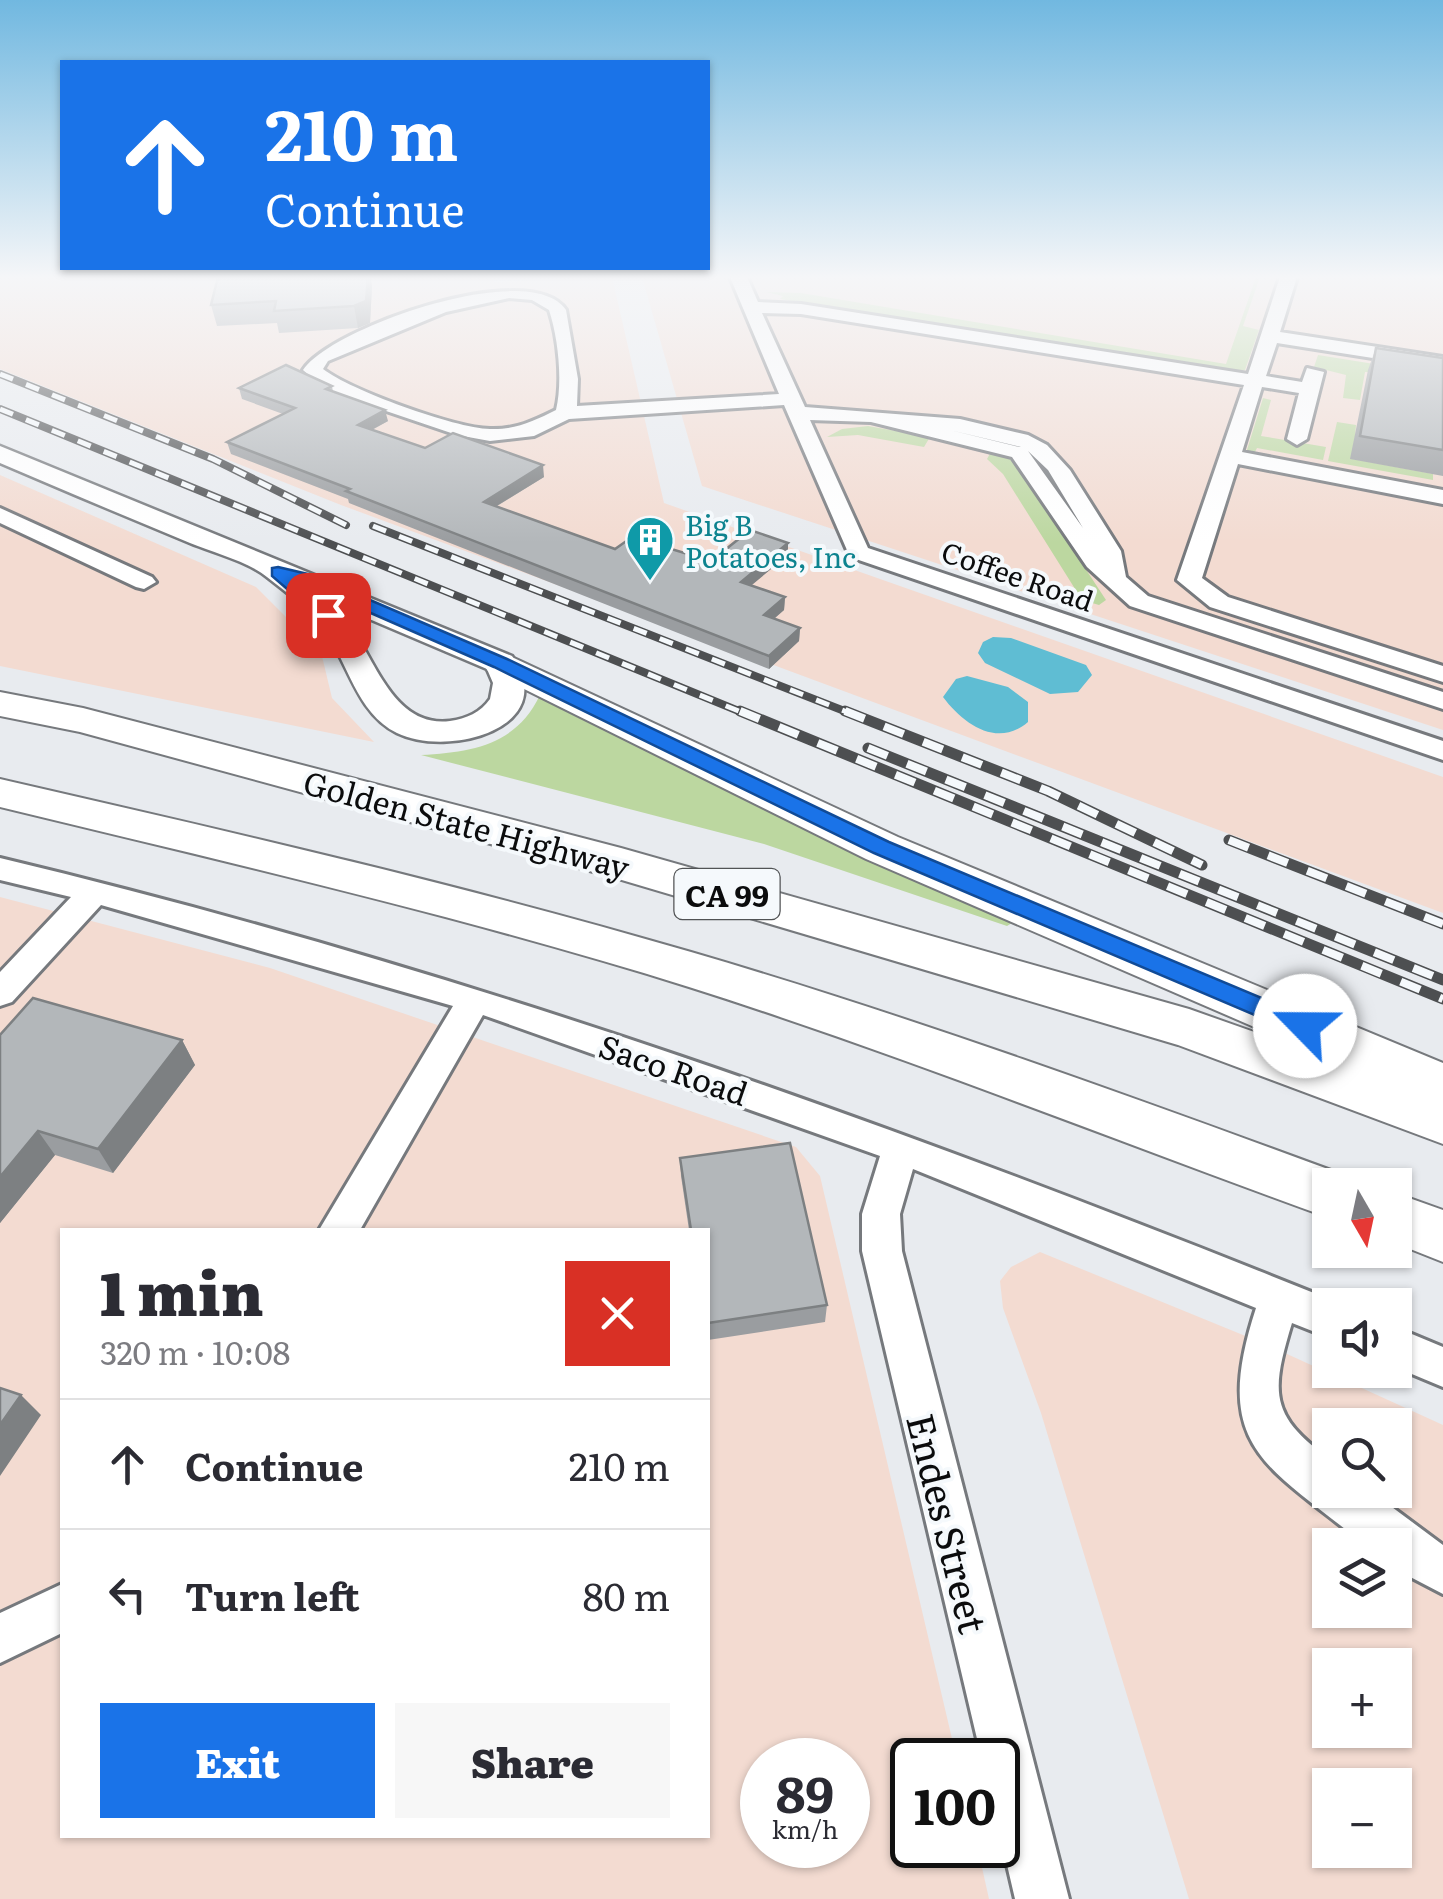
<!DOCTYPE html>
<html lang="en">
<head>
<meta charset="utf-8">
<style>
	:root { --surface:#fff; --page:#f7f7f7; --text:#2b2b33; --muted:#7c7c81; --line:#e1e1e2; --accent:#1a73e8 }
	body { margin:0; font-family:Literata,serif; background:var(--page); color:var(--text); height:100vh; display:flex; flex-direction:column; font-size:38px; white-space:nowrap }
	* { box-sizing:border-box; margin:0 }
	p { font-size:32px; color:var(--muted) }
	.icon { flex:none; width:55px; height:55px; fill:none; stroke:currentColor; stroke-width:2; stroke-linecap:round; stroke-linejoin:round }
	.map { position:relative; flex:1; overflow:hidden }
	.details { position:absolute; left:60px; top:1228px; width:650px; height:610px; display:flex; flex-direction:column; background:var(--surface); border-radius:0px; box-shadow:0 2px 8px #0004 }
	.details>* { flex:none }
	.guide { position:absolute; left:60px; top:60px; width:650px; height:210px; border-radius:0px; box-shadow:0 2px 8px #0004; background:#1a73e8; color:#fff; overflow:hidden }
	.needle { width:65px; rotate:171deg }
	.controls { position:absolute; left:1312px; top:1168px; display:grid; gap:20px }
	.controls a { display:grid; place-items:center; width:100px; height:100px; border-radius:0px; background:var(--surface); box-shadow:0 2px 8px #0004; font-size:50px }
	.speed { position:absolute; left:740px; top:1738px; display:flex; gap:20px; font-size:50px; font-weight:700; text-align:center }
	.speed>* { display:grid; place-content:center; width:130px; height:130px; border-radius:50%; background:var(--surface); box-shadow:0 2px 8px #0004; line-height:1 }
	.speed small { font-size:25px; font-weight:400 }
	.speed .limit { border:5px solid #111; border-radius:15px; background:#fff; color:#111 }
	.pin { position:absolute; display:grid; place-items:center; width:85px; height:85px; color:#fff; margin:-42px; border-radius:20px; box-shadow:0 5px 15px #0006 }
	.me { position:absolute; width:110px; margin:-55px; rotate:293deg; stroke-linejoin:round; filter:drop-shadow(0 0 8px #0008) }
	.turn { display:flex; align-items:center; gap:35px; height:210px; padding:0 40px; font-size:45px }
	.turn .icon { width:130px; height:130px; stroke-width:2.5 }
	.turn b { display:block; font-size:70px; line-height:85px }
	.round { display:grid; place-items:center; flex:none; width:105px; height:105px; border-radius:0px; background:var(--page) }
	.overview { display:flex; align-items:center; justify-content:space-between; height:170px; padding:0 40px }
	h1 { font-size:60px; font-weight:800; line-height:75px }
	.action { display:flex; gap:20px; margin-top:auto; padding:20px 40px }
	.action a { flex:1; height:115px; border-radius:0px; background:var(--accent); color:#fff; font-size:40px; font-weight:800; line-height:115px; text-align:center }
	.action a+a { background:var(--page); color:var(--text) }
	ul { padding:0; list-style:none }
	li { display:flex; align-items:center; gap:30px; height:130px; padding:0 40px; border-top:2px solid var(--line) }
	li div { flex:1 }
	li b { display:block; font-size:38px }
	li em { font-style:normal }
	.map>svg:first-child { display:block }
	.industrial { fill:#f3dbd1; fill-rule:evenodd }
	.green { fill:#bcd7a0 }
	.water { fill:#5fbdd3 }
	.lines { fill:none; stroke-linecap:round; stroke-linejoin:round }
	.minor-casing { stroke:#76797d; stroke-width:6 }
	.major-casing { stroke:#76797d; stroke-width:5 }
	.highway-casing { stroke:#76797d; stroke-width:4 }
	.minor { fill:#fff; fill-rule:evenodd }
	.major { fill:#fff; fill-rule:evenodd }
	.highway { fill:#fff; fill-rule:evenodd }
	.rail-far1-casing { stroke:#4d4f51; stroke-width:8 }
	.rail-casing { stroke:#4d4f51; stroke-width:11 }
	.rail-far1 { stroke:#f5f9fc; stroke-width:5; stroke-dasharray:14; stroke-linecap:butt }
	.rail { stroke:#f5f9fc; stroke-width:8; stroke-dasharray:21; stroke-linecap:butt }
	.wall { fill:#9a9da0 }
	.shaded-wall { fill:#7d8082 }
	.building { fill:#b3b7ba; stroke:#7d8082; stroke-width:2.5 }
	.route { fill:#1a73e8; stroke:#114b97; stroke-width:2.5 }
	.labels { text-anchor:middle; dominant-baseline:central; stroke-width:8; stroke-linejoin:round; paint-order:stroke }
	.far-culture-label { font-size:28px; fill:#0d838f; stroke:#f5f9fc; text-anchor:start }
	.far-street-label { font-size:28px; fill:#0b0c0d; stroke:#f5f9fc }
	.shield { fill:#f5f9fc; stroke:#515355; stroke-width:2.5 }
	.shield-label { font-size:30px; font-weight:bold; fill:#0b0c0d }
	.street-label { font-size:32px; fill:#0b0c0d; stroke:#f5f9fc }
	.near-street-label { font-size:38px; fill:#0b0c0d; stroke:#f5f9fc }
</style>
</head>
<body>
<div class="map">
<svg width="1443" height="1899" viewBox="0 0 1443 1899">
	<rect width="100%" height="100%" fill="#e8ebef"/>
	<path class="industrial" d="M0 277H493L494 282 612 277 664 503 1443 777V913L341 505 0 369Z
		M642 277H1443V730L702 486Z
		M0 475 256 587 321 652 332 698 374 742 0 666Z
		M0 897 270 968 796 1147 820 1176 957 1760H912V1845H977L989 1899H0ZM62 1230H708V1835H62ZM762 1760H848V1845H762Z
		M1040 1252 1265 1344 1443 1425V1899H1189L1041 1413 1003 1308 1000 1281 1011 1267ZM1330 1425H1395V1490H1330ZM1330 1545H1395V1610H1330ZM1330 1665H1395V1730H1330ZM1330 1785H1395V1850H1330Z"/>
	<path class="green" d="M1256 277H1260L1243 326 1259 330 1245 370 1230 374 780 299 783 296 766 292 801 293 1226 364Z
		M1318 355 1443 375 1365 372 1360 400 1343 398 1346 375 1314 367Z
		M1263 398 1271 400 1261 436 1326 447 1323 460 1257 448 1253 456 1246 453Z
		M1337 422 1356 425 1353 459 1433 474V480L1328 461Z
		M868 426 930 437 924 447 858 435 827 437 842 429Z
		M992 450 1014 460 1106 600 1099 605 1082 600 1003 474 987 459Z
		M540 695 834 843 1015 921 1007 926 764 844 421 755C473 752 516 745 540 695Z"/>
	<path class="water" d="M993 637 1011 638 1086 665 1092 675 1078 692 1050 694 985 663 978 653 983 642Z
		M967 676 1008 687 1028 702V722C998 748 964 725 943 697L956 679Z"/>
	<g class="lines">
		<g class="minor-casing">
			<path id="minor" d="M730 277H747L758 302 801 304 1248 374 1280 277H1297L1280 332 1443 357V369L1277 343 1266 376 1302 382 1307 368 1324 372 1307 439 1297 445 1287 439 1299 393 1262 387 1242 452 1443 490V504L1238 464 1202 578 1228 597 1443 666V682L1210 607 1177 580 1244 385 801 314 762 313 805 407 960 419 1028 435 1047 445 1070 470 1121 551 1126 577 1148 596 1443 692V709L1130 606 1087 567 1012 457 871 422 810 420 868 548 1443 741V760L850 557 784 405 569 419 534 436 490 441 457 435 327 391 303 370C330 328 530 257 566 310L578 379 577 406 779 394ZM509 298 532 300 549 310C558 337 563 381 556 410 534 421 515 430 490 429 454 428 350 390 323 369L328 361 446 312ZM950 430 1021 447H1019ZM1028 451 1048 470 1083 528Z
				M0 508 152 577 156 582 144 589 136 587 0 523Z
				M0 858C468 970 899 1126 1344 1305H1330V1338L1292 1323C1271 1392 1269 1416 1330 1459V1490H1369L1443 1545V1594L1395 1569V1545H1365C1266 1464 1210 1449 1256 1308L913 1169 900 1214 902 1251 1069 1899H1015L998 1826V1760H982L862 1251V1214L880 1156 483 1015 360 1230H319L453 1006 101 905 12 1002 0 1006V972L71 897 0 880Z
				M1395 1327 1443 1347V1387L1395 1367Z
				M62 1584V1633L0 1663V1613Z"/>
		</g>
		<g class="major-casing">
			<path id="major" d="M0 446 512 656C562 728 448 758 397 733 356 713 348 661 323 628 309 609 285 591 267 577 247 561 214 553 190 543 127 517 63 490 0 463ZM334 604 487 669 493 683 490 699C481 712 466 719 450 721 386 729 371 640 334 604Z"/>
		</g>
		<g class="highway-casing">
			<path id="highway" d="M501 652 898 837 1443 1063V1144L1178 1045 615 878 80 732 0 716V692L83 708 621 848 1189 1009 1319 1055 866 859 488 671 482 663 488 655Z
				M0 779C231 832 463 885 691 952 913 1017 1132 1097 1350 1177L1354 1185H1330V1218C1116 1141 906 1056 689 987 462 916 231 863 0 807Z
				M1395 1193 1443 1210V1262L1395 1243Z"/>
		</g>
		<use href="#minor" class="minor"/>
		<use href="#major" class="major"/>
		<use href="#highway" class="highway"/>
		<g class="rail-far1-casing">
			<path id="rail-far1" d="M0 374 213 459 346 525
				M0 409 746 714
				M373 526 852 714"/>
		</g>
		<g class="rail-casing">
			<path id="rail" d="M740 711 1443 999
				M845 711 1048 791 1202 865
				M868 748 1443 980
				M1229 840 1443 924"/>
		</g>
		<use href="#rail-far1" class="rail-far1"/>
		<use href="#rail" class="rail"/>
	</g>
	<path class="wall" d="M372 286 370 323 358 328 279 333 277 323 217 326 211 305Z
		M1376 348 1443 358V476L1350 459 1368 370Z
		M332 386 333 392 388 421 372 430 425 448 544 477 497 506 615 549 711 561 788 543V555L751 585 785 597 784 610 774 619 800 628 799 641 769 669 349 503 348 499 231 454 227 442 283 414 242 399 239 388Z
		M0 1035 182 1040 195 1065 113 1173 55 1155 0 1223Z
		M680 1158 827 1305 825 1322 708 1340V1230H689L681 1176Z"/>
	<path class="shaded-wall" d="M368 277H371L372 286 370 323 358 328 354 306Z
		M385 410 388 421 360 436 358 425Z
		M543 465 544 477 485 513 484 502Z
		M788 543V555L741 594V582Z
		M785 597 784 610 764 627V615Z
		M800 628 799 641 769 669V656Z
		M182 1040 195 1065 113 1173 98 1149Z
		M38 1131 55 1155 0 1223V1177Z
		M21 1395 41 1415 0 1476V1425Z"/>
	<path class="building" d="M218 277H368L366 301 354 306 274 311 276 301 211 305Z
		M1376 348 1443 358V450L1360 436Z
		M286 365 332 386 326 389 385 410 358 425 425 448 453 433 543 465 484 502 615 549 632 537 711 561 750 530 788 543 741 582 785 597 764 615 800 628 769 656 346 491 350 489 227 442 295 408 239 388Z
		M33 998 182 1040 98 1149 38 1131 0 1177V1035Z
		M790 1143 827 1305 708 1323V1230H691L680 1158Z
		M0 1388 21 1395 0 1425Z"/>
	<linearGradient id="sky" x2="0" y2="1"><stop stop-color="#71b8e0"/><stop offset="0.51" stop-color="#f5f6f8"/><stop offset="1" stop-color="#f5f6f8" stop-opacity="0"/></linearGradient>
	<rect width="1443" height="543" fill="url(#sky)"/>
	<path class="route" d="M278 567 312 575 507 659 889 842 1314 1020 1317 1026 1305 1036 1297 1033 874 853 494 667 300 582 337 615 322 619 272 576V568Z"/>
	<defs>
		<g id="building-pin" transform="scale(2.5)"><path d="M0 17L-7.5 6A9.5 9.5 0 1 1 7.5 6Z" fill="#0f9aa8" stroke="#f5f9fc"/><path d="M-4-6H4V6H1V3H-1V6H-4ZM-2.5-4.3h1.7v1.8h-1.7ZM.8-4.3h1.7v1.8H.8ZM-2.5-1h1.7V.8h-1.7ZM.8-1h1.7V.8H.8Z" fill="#fff"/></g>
	</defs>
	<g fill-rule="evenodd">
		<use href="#building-pin" x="650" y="540"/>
	</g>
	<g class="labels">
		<g class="far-culture-label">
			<text x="685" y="524">Big B<tspan x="685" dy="32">Potatoes, Inc</tspan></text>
		</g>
		<g class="far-street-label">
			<text transform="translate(1018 575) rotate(19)">Coffee Road</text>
		</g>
		<rect class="shield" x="674.5" y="869" width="105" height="50" rx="8"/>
		<g class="shield-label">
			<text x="727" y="894">CA 99</text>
		</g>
		<g class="street-label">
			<text transform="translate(467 823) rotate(15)">Golden State Highway</text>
			<text transform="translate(674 1068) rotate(19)">Saco Road</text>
		</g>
		<g class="near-street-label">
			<text transform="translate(949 1523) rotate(76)">Endes Street</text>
		</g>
	</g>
</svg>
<div class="controls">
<a><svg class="needle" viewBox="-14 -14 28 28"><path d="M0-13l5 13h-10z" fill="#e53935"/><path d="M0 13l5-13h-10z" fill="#7c7c81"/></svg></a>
<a><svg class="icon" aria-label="sound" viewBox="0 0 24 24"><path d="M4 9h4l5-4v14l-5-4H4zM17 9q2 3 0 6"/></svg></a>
<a><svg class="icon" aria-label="search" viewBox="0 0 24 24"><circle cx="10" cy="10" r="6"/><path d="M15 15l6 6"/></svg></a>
<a><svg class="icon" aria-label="layers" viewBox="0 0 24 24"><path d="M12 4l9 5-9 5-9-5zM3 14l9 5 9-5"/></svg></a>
<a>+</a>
<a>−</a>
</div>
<div class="speed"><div>89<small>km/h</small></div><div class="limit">100</div></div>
<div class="pin" style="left:328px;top:615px;background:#d93025"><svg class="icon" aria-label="arrive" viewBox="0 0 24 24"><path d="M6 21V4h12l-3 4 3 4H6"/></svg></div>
<svg class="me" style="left:1305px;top:1026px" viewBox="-20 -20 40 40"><circle r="19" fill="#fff"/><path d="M0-13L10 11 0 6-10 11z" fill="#1a73e8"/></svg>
<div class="guide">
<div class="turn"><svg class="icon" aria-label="ahead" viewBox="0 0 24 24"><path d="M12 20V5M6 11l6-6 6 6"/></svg><div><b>210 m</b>Continue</div></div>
</div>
<section class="details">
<div class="overview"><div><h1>1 min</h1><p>320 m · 10:08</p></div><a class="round" style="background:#d93025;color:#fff"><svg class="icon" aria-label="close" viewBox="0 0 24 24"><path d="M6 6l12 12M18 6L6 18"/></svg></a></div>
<ul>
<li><svg class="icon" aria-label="ahead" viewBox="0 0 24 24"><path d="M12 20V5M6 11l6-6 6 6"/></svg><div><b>Continue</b></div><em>210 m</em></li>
<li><svg class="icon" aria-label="left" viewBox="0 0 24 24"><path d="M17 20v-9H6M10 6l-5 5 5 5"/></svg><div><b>Turn left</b></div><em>80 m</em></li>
</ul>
<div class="action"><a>Exit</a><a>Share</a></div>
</section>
</div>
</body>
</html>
